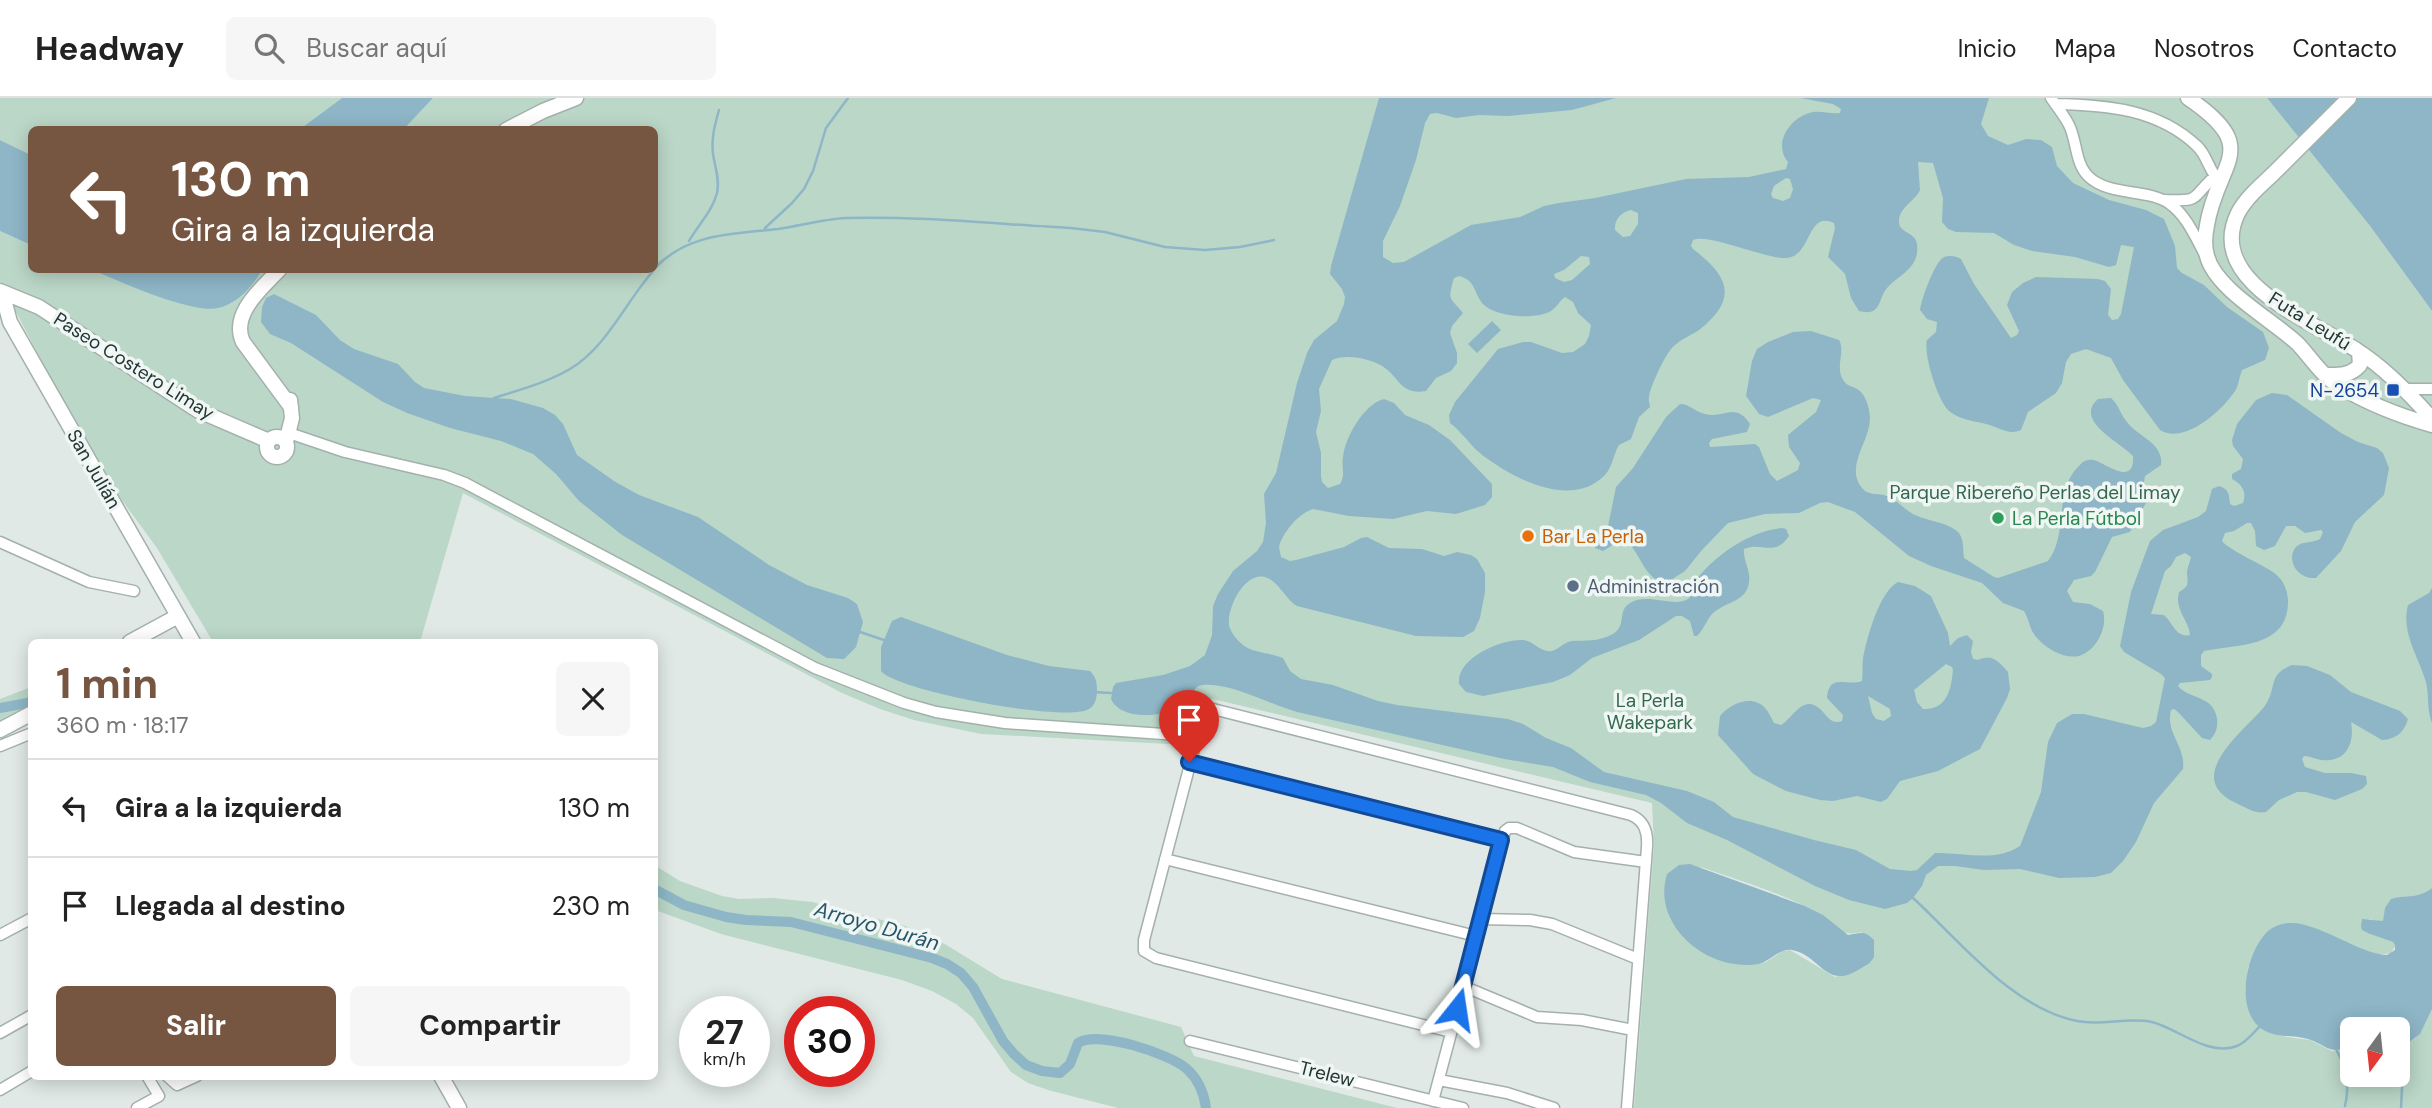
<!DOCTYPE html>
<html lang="es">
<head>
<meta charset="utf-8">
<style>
	:root { --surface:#fff; --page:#f6f6f6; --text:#222; --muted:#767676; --line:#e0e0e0; --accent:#775641 }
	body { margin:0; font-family:"DM Sans",sans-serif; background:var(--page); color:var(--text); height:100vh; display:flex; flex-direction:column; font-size:26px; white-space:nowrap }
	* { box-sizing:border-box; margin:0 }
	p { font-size:23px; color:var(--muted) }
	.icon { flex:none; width:38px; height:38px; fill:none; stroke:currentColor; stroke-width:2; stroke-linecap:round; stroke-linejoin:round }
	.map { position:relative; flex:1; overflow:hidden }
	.details { position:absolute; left:28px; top:541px; width:630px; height:441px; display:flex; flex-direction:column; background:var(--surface); border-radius:10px; box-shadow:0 4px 18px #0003 }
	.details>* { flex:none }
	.banner { position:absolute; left:28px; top:28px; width:630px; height:147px; border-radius:10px; box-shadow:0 4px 18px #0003; background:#775641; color:#fff; overflow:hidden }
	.needle { width:46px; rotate:195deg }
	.buttons { position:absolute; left:2340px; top:919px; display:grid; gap:14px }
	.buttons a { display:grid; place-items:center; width:70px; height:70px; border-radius:10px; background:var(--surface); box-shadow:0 4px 18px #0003; font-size:35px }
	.speed { position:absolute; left:679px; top:898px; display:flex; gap:14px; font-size:35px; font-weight:700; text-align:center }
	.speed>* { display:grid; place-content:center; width:91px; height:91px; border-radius:50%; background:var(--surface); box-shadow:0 4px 18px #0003; line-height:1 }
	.speed small { font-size:18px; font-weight:400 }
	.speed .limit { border:10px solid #d22; background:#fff; color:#111 }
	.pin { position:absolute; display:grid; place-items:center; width:60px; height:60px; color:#fff; margin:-72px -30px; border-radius:50% 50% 50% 0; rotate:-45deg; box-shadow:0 0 7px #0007 }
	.pin .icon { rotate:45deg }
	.me { position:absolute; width:77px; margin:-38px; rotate:15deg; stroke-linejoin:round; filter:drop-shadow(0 0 5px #0008) }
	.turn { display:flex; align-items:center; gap:24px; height:147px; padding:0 28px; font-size:32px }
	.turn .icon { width:91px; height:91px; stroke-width:2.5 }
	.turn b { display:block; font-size:49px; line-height:60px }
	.round { display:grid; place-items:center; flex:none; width:74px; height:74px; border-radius:10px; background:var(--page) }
	.headline { display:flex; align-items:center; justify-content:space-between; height:119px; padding:0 28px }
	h1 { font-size:42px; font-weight:700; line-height:52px; color:var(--accent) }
	.cta { display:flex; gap:14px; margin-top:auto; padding:14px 28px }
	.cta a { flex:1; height:80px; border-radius:10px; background:var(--accent); color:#fff; font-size:28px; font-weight:700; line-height:80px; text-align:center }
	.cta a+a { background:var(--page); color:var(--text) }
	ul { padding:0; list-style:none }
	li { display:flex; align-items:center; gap:21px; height:98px; padding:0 28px; border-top:2px solid var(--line) }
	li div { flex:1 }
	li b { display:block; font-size:26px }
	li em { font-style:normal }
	header { display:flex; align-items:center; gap:42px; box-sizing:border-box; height:98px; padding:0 35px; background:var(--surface); border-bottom:2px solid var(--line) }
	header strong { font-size:33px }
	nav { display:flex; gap:38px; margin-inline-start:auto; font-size:24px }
	.search { width:490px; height:63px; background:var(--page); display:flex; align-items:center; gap:18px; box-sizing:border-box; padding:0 24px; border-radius:10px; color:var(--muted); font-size:26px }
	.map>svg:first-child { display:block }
	.green { fill:#bbd7c7; fill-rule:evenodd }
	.water { fill:#8eb6c7; fill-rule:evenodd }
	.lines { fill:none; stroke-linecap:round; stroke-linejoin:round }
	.stream { stroke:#8eb6c7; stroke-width:2.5 }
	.canal { stroke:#8eb6c7; stroke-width:10 }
	.minor-casing { stroke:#a4b0ad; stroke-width:13 }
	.tertiary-casing { stroke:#a4b0ad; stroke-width:17 }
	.minor { stroke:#fff; stroke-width:10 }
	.tertiary { stroke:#fff; stroke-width:14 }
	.route-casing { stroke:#114b97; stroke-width:18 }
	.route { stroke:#1a73e8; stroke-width:12 }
	.transit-dot { fill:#1a4fb4; stroke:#eff6f3; stroke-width:2.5 }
	.leisure-dot { fill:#2e9e5b; stroke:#eff6f3; stroke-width:2.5 }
	.food-dot { fill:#e8710a; stroke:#eff6f3; stroke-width:2.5 }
	.service-dot { fill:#5c6f8a; stroke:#eff6f3; stroke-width:2.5 }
	.labels { text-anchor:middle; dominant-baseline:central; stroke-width:7; stroke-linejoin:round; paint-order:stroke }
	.street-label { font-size:19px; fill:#233634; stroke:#eff6f3 }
	.transit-label { font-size:19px; fill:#164399; stroke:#eff6f3; text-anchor:end }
	.park-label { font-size:19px; fill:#32684f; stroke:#eff6f3 }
	.leisure-label { font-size:19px; fill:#27864d; stroke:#eff6f3; text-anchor:start }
	.food-label { font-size:19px; fill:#c56008; stroke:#eff6f3; text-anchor:start }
	.service-label { font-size:19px; fill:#4e5e75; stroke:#eff6f3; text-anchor:start }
	.water-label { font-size:21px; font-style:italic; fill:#25556a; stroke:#eff6f3 }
</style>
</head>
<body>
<header>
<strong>Headway</strong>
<div class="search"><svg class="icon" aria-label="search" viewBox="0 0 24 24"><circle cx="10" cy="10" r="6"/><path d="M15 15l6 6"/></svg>Buscar aquí</div>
<nav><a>Inicio</a><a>Mapa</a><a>Nosotros</a><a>Contacto</a></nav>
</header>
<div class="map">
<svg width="2432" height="1010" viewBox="0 0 2432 1010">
	<rect width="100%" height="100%" fill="#e0e9e6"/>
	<path class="green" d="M0 0H342L300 31 32 32 31 57 0 42Z
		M433 0H2267L2370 128 2432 213V790L2418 799H2410L2383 823 2379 824 2369 821 2370 836 2393 844 2396 847 2391 855C2370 861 2339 841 2320 832L2248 869 2245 891 2265 933 2287 939 2310 942 2332 953H2338L2352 947V976H2398V947C2424 943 2420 929 2432 911V1010H1634L1654 747 1652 705 1200 598 1187 647 981 636 914 622 880 611 842 595 463 395 420 544H213L157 450 94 364 0 183V133L31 147 32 172H92L138 191 197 209 231 205 250 189 262 172H654V32L404 31ZM1701 769C1740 783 1783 795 1820 816 1837 826 1838 840 1862 834L1866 868 1835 879 1790 852 1783 853 1766 864 1745 866 1684 841 1670 821 1665 785Z
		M31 589C31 606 14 619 0 625V601Z
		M654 767 680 783 722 798 739 801 773 800 812 804 905 828 943 845 1002 881 1181 929 1194 958 1397 1010H1118L1048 992 1028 985 1011 974 973 920 956 906 932 893 902 882 721 836 655 812Z"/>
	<path class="water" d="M342 0H433L404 31H300Z
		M1379 0H1616L1572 12 1508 18 1479 17 1456 20 1437 15 1430 16 1425 25 1416 62 1400 108 1383 143V159L1393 165 1404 164 1471 127 1520 119 1544 108 1559 105 1595 100 1686 81 1749 79 1786 71 1788 64C1772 45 1791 18 1813 14 1822 13 1831 16 1840 15L1841 11 1833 6 1800 0H1989L1981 26 1988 38 2008 47 2026 41 2041 42 2052 49 2057 68 2073 85 2109 102 2146 112 2164 121 2175 148 2177 170 2182 175 2204 187 2227 209 2263 234 2269 250 2265 262 2242 272C2239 279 2239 287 2235 293 2222 313 2184 347 2160 332L2123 282 2111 260 2086 251 2071 256 2066 264 2062 285 2056 295 2028 314 2021 332C2010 337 2001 331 1990 327 1977 323 1961 323 1949 313 1938 303 1923 256 1927 242L1936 234 1937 224 1927 221 1920 212C1921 202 1935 163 1944 159 1950 157 1956 158 1961 161L1974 186 2011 240 2017 237 2019 233 2007 207 2012 194 2023 185 2036 179 2098 181 2105 183 2111 191 2108 217 2112 222 2118 221 2121 216 2134 149 2121 147 2116 167 2109 169 2075 159 2032 153 2014 147 1994 135 1956 134 1948 131 1942 124 1943 100 1933 65 1918 64 1920 92C1915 103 1900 109 1899 122 1897 135 1916 134 1917 146 1920 170 1900 176 1888 189 1877 200 1883 219 1859 213L1851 200 1845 176 1828 159 1835 130 1834 125C1805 112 1813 162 1783 160 1761 159 1707 135 1693 142L1691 148 1693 151C1730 179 1738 201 1699 232 1690 238 1679 242 1672 250 1665 257 1650 289 1649 299 1648 302 1650 306 1650 309L1639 319 1631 341 1619 347C1613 357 1613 368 1605 377 1571 412 1512 380 1481 356 1470 347 1462 334 1450 325L1449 317 1455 304 1498 251 1523 244H1531L1562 255 1573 254 1585 246 1589 238 1591 227 1578 215 1573 204 1565 199C1559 203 1556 211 1549 214 1533 222 1489 219 1480 202 1473 190 1474 182 1459 178L1454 180C1447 205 1450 198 1463 215L1452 228 1450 235 1457 255V265L1451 273 1436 280 1426 293C1401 297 1400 281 1385 270 1374 261 1345 255 1332 262L1319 291 1321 313 1316 334 1321 355V378L1322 384 1328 390 1340 386C1346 376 1341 369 1343 359 1345 339 1364 306 1384 301L1394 305 1405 317 1429 327 1450 342 1492 386V399L1485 407 1456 416 1427 413 1393 421 1349 418 1313 411C1299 415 1282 435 1279 449L1281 459 1290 463 1296 462 1344 449 1361 440 1367 439 1389 450 1422 451 1444 458 1457 454 1471 457 1477 461 1485 475V494L1480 520 1474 533 1463 539 1416 538 1297 508C1285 501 1279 483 1265 479 1244 474 1227 510 1229 527 1230 534 1239 545 1246 549 1256 555 1271 555 1283 560L1290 573 1301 581 1333 587 1378 603 1397 607 1508 621 1523 626 1546 640 1571 650 1604 674 1687 693 1714 704 1733 719 1814 742 1856 752 1890 771 1911 773 1917 772 1935 755C1962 754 1995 765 2020 748L2041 694 2048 644 2057 625 2072 616H2084L2143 630 2151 628 2156 624 2165 580 2161 576 2124 554 2120 548 2131 494 2150 443 2163 432 2198 419 2206 413 2212 391 2219 388C2229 391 2229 396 2230 406L2234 408 2243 405C2247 394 2242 386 2232 381V376L2241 371 2243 361 2233 348 2232 342 2237 326 2256 302 2272 295 2287 297 2341 335 2358 344 2377 350 2383 355 2389 370 2384 397 2355 424 2341 453 2316 480C2296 482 2285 459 2297 448 2303 443 2313 445 2320 441L2323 434 2321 432 2305 435 2295 428H2286L2275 448 2264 452 2256 448 2255 433 2251 425H2247L2234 433 2225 435 2222 443C2229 452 2261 466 2273 474 2283 481 2287 490 2288 502 2289 551 2236 546 2204 553L2201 557V568L2212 576V579L2210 582 2180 585 2178 588C2190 602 2214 597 2217 621 2218 629 2216 636 2210 642L2202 640 2178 614 2174 611 2171 612C2165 635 2186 648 2183 671L2154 705 2136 744 2123 763 2111 775 2095 779 2059 780 2020 771 1984 772 1955 768H1938L1926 777 1922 788 1913 800 1907 805 1885 811 1849 802 1815 788 1727 742 1687 725 1661 705 1646 697 1590 684 1553 669 1504 661 1297 614C1271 607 1224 581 1198 588 1191 594 1186 604 1178 609 1162 620 1120 622 1111 601L1113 589 1116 585 1163 577 1190 568 1205 557 1212 537 1213 508 1218 496 1233 473 1257 453 1263 444 1266 425 1264 396 1276 375 1297 285 1307 255 1314 242 1337 223 1344 206 1345 199 1342 191 1330 176 1331 168ZM1786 80 1790 81 1793 91 1790 100 1783 103 1773 100 1771 96 1774 88ZM1631 112 1638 115V126L1630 138 1623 139 1615 132C1614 122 1621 114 1631 112ZM1581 158 1589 159 1590 166 1572 182 1564 184 1555 180 1554 176 1564 172ZM2185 455 2191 459C2190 464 2187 470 2187 476 2188 486 2189 488 2179 494 2174 512 2189 522 2190 537 2176 540 2173 525 2164 517L2151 516 2165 473 2171 468 2176 459Z
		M2267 0H2432V213L2370 128Z
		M0 42 31 57V147L0 133Z
		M92 172H262C253 188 237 206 218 210 191 216 119 183 92 172Z
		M274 196 316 217 340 242 354 251 398 266 415 284 424 290 465 298 511 301 543 310 555 317 563 326 577 357 614 383 639 397 698 419 769 467 807 487 848 500 857 506 863 524 856 549 844 561 827 560 622 437 579 403 556 376 533 356 501 343 450 330 407 315 383 304 291 245 270 236 261 224 262 209 266 200Z
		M1492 223 1501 232 1477 255 1468 246Z
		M1811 233 1839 242C1846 254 1834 270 1844 283 1847 288 1852 288 1857 291 1866 296 1869 309 1870 319 1871 343 1844 368 1862 390 1868 398 1879 395 1887 398 1897 402 1904 411 1913 416 1926 423 1948 424 1958 434 1964 440 1963 452 1964 460L1994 479 1998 480 2048 463C2069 436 2053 392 2079 368 2083 363 2087 361 2093 362 2103 363 2135 391 2133 358 2121 344 2073 323 2098 301L2111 300C2119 307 2120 316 2127 324 2138 339 2164 345 2161 367L2145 378 2144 384 2147 403 2130 434 2112 439 2095 474 2091 478 2074 482 2067 493 2073 504 2090 506 2103 513C2108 530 2096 553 2079 558 2065 561 2048 552 2039 542 2029 533 2030 523 2024 513L2003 505 1982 485 1931 468 1909 458 1855 414 1828 404 1820 405 1799 415 1765 416 1728 425 1702 452 1685 473 1666 485C1638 481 1640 438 1617 445 1612 446 1608 451 1603 453L1595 450 1596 446 1607 433 1616 389 1633 370 1666 319 1680 306C1690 306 1695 314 1705 316 1724 321 1735 303 1750 326L1747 334 1712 341 1709 345 1710 349 1755 346 1759 349 1770 376 1777 383 1798 372 1800 365 1789 349 1788 337 1816 314 1821 302 1813 300 1768 319 1759 316 1746 298 1752 263 1757 251 1768 244 1793 234Z
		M1782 430 1786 431 1789 438C1774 460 1762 443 1744 451 1743 463 1751 473 1749 484 1747 502 1730 503 1717 512 1707 518 1705 531 1697 538H1694L1690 523 1682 518H1676L1639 542 1592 560 1570 577 1553 584 1483 598 1466 594 1459 586C1456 560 1501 541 1523 542 1534 543 1540 555 1552 553 1559 551 1563 545 1571 543 1582 542 1592 544 1603 540 1632 532 1614 515 1630 505 1648 494 1674 510 1688 501 1694 497 1692 488 1696 482 1715 457 1750 433 1782 430Z
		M1898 484 1915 488 1931 498 1948 535 1950 548 1958 540 1967 537 1973 543 1971 554 1973 561C1983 563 1974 562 1984 560 1994 557 2002 567 2008 574L2010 591 2007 600 1980 651 1938 673 1900 683 1887 701 1881 704 1857 698 1833 703 1820 702 1786 693 1753 676 1718 637 1720 618C1730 605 1753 596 1765 610 1769 614 1771 620 1774 625L1781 627C1791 621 1801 601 1814 607 1826 612 1828 628 1842 623L1843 617 1827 600C1829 574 1847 589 1862 583 1863 575 1862 568 1863 560 1867 540 1879 494 1898 484ZM1946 566 1952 569 1953 572C1951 592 1947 612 1923 611L1917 604 1914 592ZM1868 598 1890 611 1891 618 1884 623 1876 621 1872 615Z
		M2432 490V625C2426 610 2430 596 2425 581 2417 556 2401 534 2408 507L2429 495Z
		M901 519 1007 557 1049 568 1090 573C1096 579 1097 584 1097 593 1097 599 1095 608 1089 611 1067 625 897 593 881 573V549L892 523Z
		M2292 567 2307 568 2330 577 2351 594 2400 613 2408 621C2404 635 2396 641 2382 642L2351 624C2355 645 2346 665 2321 662 2315 661 2310 658 2304 658L2302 661 2305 669 2325 675H2351L2366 678 2367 686 2362 691 2335 702 2306 694H2297L2279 702 2266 714C2254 716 2247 710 2236 705 2181 680 2244 633 2264 609 2278 591 2266 577 2292 567Z
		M1690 766 1805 808 1823 817 1848 837C1860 835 1865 832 1874 842V859C1870 866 1865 868 1858 872 1826 892 1820 857 1792 852 1779 850 1770 864 1758 866 1708 874 1651 828 1667 776L1679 767Z
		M2432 790V911L2420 936 2407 946 2398 947V931H2352V947C2329 958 2329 948 2308 941 2292 936 2277 941 2262 931 2234 912 2246 855 2267 834 2299 805 2351 856 2387 857L2395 852V847L2393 844 2370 836 2362 832 2361 828 2362 821 2383 823 2385 810 2391 801C2408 796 2416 802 2432 790Z"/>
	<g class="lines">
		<path class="stream" d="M765 130 792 105 804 91 813 73 826 30 848 0
			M689 143C698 127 712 114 717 95 720 82 715 69 713 56 711 41 715 26 719 12
			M654 171C687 135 733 136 778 131 800 128 823 121 846 120 921 118 996 126 1071 130L1105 134 1165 149 1205 152 1240 149 1274 142
			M494 300C519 292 546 285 570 271 607 249 626 203 654 172
			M860 534 887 543
			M1094 594 1111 595
			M1913 800C1960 843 2012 910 2077 923 2102 928 2127 919 2152 924 2179 931 2208 959 2237 948 2247 944 2254 934 2261 927
			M2398 941 2403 970 2401 1010
			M2336 951C2346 969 2350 988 2345 1008"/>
		<path class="canal" d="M0 610 32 604
			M654 791 684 807 726 819 746 822 791 824 932 860 947 866 961 875 973 889 1003 943 1014 956 1026 967 1042 973 1060 975 1070 966 1078 945C1099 932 1170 956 1187 971 1198 981 1204 995 1206 1010"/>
		<g class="minor-casing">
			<path id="minor" d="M2051 0C2057 9 2064 17 2069 27 2077 43 2075 65 2088 78 2109 99 2148 90 2170 106 2185 116 2195 138 2204 155
				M2055 6C2107 7 2158 11 2197 48 2208 58 2209 75 2220 83
				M2164 102C2202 103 2189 102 2214 79
				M2404 291H2432
				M289 335 345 354 444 377 465 385 815 570 904 605 936 614 1005 625 1178 637
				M0 444 89 484 134 493
				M0 648 32 635
				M1189 664 1501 742
				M1165 761 1476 838
				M1481 821 1530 822 1552 826 1638 861
				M0 837 32 820
				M1463 888 1537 919 1582 922 1633 932
				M1451 934 1156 860 1144 853V842L1204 613 1213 611 1631 717C1645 723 1648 735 1647 749L1627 1010
				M0 935 32 917
				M1190 943 1463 1010
				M167 978 177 987 197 978
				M1439 982 1507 995 1554 1010
				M0 992 32 973
				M1433 1003 1505 733 1509 730H1517L1574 754 1646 764
				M137 1010 159 998 147 978"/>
		</g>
		<g class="tertiary-casing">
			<path id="tertiary" d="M2188 0C2263 51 2218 62 2207 127 2205 137 2204 148 2207 158 2216 192 2273 222 2298 246 2311 260 2322 278 2339 288 2367 305 2400 318 2432 327
				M2349 0C2325 24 2301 48 2277 72 2264 85 2247 98 2238 115 2204 184 2314 224 2358 253 2386 271 2410 296 2432 321
				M506 32 543 13 576 0
				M279 172C262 190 230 216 243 244L291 309
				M0 193 39 209 197 312 269 343
				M2 194 10 224 193 544
				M2326 277C2339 277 2350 278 2360 267L2359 254
				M267 349a10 10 0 1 1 20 0a10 10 0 1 1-20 0Z
				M286 344 292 320 290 302
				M130 544 178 518
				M0 632 32 615
				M441 978 459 1010"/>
		</g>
		<use href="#minor" class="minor"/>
		<use href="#tertiary" class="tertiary"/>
	</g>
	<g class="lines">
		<g class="route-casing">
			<path id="route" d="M1189 664 1501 742 1457 911"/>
		</g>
		<use href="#route" class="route"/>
	</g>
	<rect class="transit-dot" x="2386" y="285" width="14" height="14" rx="3.5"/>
	<circle class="leisure-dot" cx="1998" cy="420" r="7"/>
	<circle class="food-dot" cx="1528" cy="438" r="7"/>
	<circle class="service-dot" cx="1573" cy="488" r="7"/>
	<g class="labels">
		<g class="street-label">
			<text transform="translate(2310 223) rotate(32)">Futa Leufú</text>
			<text transform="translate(134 268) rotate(32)">Paseo Costero Limay</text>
			<text transform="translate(94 371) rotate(60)">San Julián</text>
			<text transform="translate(1327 976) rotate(14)">Trelew</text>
		</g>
		<g class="transit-label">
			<text x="2379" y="292">N-2654</text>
		</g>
		<g class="park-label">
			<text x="2035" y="394">Parque Ribereño Perlas del Limay</text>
			<text x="1650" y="602">La Perla<tspan x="1650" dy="22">Wakepark</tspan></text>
		</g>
		<g class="leisure-label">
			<text x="2012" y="420">La Perla Fútbol</text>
		</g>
		<g class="food-label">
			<text x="1542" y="438">Bar La Perla</text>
		</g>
		<g class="service-label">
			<text x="1587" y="488">Administración</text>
		</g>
		<g class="water-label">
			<text transform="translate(877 828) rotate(16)">Arroyo Durán</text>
		</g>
	</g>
</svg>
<div class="buttons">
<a><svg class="needle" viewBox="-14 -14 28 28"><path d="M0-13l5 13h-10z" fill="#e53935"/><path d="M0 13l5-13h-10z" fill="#767676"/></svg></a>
</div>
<div class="speed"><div>27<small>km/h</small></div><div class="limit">30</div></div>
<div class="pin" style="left:1189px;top:664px;background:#d93025"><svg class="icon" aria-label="arrive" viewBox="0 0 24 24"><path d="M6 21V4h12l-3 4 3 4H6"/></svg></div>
<svg class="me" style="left:1457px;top:911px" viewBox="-20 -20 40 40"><path d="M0-17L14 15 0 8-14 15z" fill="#1a73e8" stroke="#fff" stroke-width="4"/></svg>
<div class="banner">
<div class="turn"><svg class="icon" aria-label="left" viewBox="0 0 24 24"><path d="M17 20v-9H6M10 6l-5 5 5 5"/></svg><div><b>130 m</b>Gira a la izquierda</div></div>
</div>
<section class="details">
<div class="headline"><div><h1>1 min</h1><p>360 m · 18:17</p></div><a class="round"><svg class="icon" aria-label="close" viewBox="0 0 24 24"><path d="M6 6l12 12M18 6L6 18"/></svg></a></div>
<ul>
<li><svg class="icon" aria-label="left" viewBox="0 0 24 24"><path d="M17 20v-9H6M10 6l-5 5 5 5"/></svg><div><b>Gira a la izquierda</b></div><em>130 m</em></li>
<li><svg class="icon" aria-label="arrive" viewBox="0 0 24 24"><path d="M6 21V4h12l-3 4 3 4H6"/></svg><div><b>Llegada al destino</b></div><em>230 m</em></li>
</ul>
<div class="cta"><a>Salir</a><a>Compartir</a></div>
</section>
</div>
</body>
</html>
